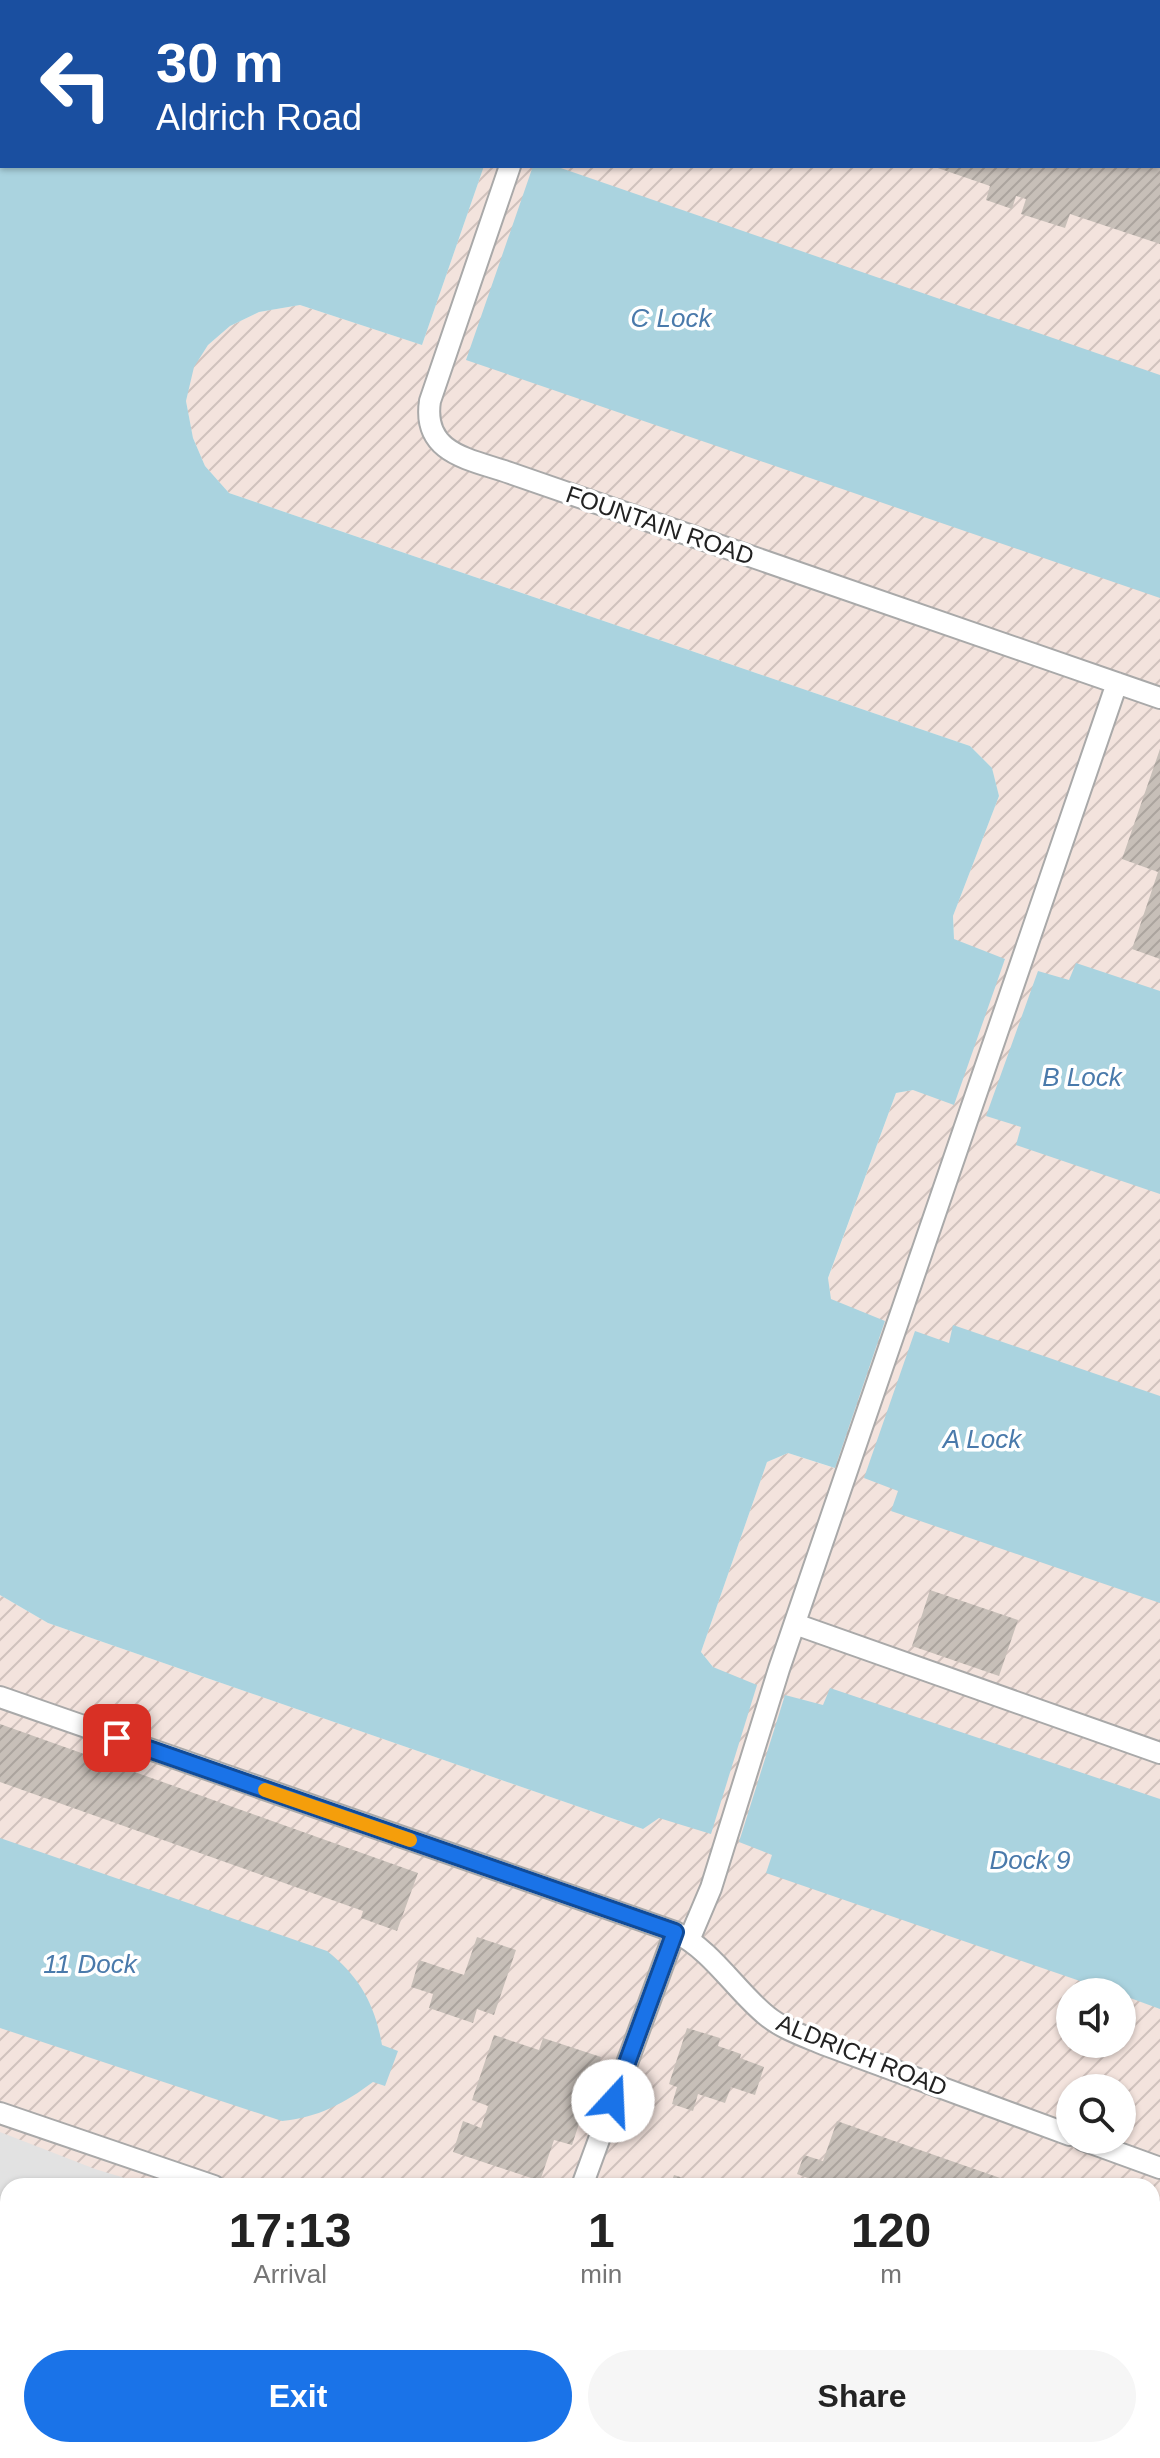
<!DOCTYPE html>
<html lang="en">
<head>
<meta charset="utf-8">
<style>
	:root { --surface:#fff; --page:#f6f6f6; --text:#222; --muted:#767676; --accent:#1a73e8 }
	body { margin:0; font-family:Arial,sans-serif; background:var(--page); color:var(--text); height:100vh; display:flex; flex-direction:column; font-size:30px; white-space:nowrap }
	* { box-sizing:border-box; margin:0 }
	p { font-size:26px; color:var(--muted) }
	.icon { flex:none; width:44px; height:44px; fill:none; stroke:currentColor; stroke-width:2; stroke-linecap:round; stroke-linejoin:round }
	.map { position:relative; flex:1; overflow:hidden }
	.drawer { position:absolute; left:0px; top:2178px; width:1160px; height:280px; display:flex; flex-direction:column; background:var(--surface); border-radius:24px 24px 0 0; box-shadow:0 2px 6px #0004 }
	.drawer>* { flex:none }
	.guide { position:absolute; left:0px; top:0px; width:1160px; height:168px; box-shadow:0 2px 6px #0004; background:#1a4fa0; color:#fff; overflow:hidden }
	.fabs { position:absolute; left:1056px; top:1978px; display:grid; gap:16px }
	.fabs a { display:grid; place-items:center; width:80px; height:80px; border-radius:50%; background:var(--surface); box-shadow:0 2px 6px #0004; font-size:40px }
	.pin { position:absolute; display:grid; place-items:center; width:68px; height:68px; color:#fff; margin:-34px; border-radius:16px; box-shadow:0 4px 12px #0006 }
	.me { position:absolute; width:88px; margin:-44px; rotate:20deg; stroke-linejoin:round; filter:drop-shadow(0 0 6px #0008) }
	.turn { display:flex; align-items:center; gap:28px; height:168px; padding:0 24px; font-size:36px }
	.turn .icon { width:104px; height:104px; stroke-width:2.5 }
	.turn b { display:block; font-size:56px; line-height:68px }
	.eta { display:flex; justify-content:space-evenly; align-items:center; height:136px; text-align:center }
	.eta b { font-size:48px; font-weight:600; line-height:56px }
	.primary-button { display:flex; gap:16px; margin-top:auto; padding:16px 24px }
	.primary-button a { flex:1; height:92px; border-radius:48px; background:var(--accent); color:#fff; font-size:32px; font-weight:600; line-height:92px; text-align:center }
	.primary-button a+a { background:var(--page); color:var(--text) }
	.map>svg:first-child { display:block }
	.military { fill:url(#military-furrows); fill-rule:evenodd }
	.parking { fill:#e2e2e2 }
	.water { fill:#aad3df }
	.building { fill:url(#building-hatch) }
	.lines { fill:none; stroke-linecap:round; stroke-linejoin:round }
	.service-casing { stroke:#a9a9a9; stroke-width:24 }
	.service { stroke:#fff; stroke-width:20 }
	.route-casing { stroke:#114b97; stroke-width:20 }
	.route { stroke:#1a73e8; stroke-width:14 }
	.slow { stroke:#f59e0b; stroke-width:14 }
	.labels { text-anchor:middle; dominant-baseline:central; stroke-width:7; stroke-linejoin:round; paint-order:stroke }
	.street-label { font-size:24px; fill:#222; stroke:#fff }
	.water-label { font-size:26px; font-style:italic; fill:#4a7aab; stroke:#fff }
</style>
</head>
<body>
<div class="map">
<svg width="1160" height="2458" viewBox="0 0 1160 2458">
	<defs>
		<pattern id="military-furrows" width="10" height="10" patternUnits="userSpaceOnUse" patternTransform="scale(2)"><rect width="10" height="10" fill="#f3e3dd"/><path d="M-1 1l2-2M0 10L10 0M9 11l2-2" fill="none" stroke="#d0c2bd"/></pattern>
		<pattern id="building-hatch" width="6" height="6" patternUnits="userSpaceOnUse" patternTransform="scale(2)"><rect width="6" height="6" fill="#c7bfb8"/><path d="M-1 1l2-2M0 6l6-6M5 7l2-2" fill="none" stroke="#aba49e"/></pattern>
	</defs>
	<rect width="100%" height="100%" fill="#f2efe9"/>
	<path class="military" d="M70 0H1160V2458H0V1595L48 1623 643 1829 713 1667 701 1652 767 1462 788 1453 834 1468 831 1299 828 1279 896 1093 913 1090 1005 960 954 940 953 916 999 796 992 768 970 746 229 493 205 466 193 438 186 401 193 367 208 345 230 326 259 312 300 305 422 345 484 166H1158V2ZM1070 1992H1122V2044H1070ZM1070 2088H1122V2140H1070ZM8 2186H1152V2450H8Z"/>
	<path class="parking" d="M0 2132 95 2169 151 2186H8V2450H459L456 2458H0Z"/>
	<path class="water" d="M0 0 76 2H2V166H484L422 345 300 305 259 312 230 326 208 345 194 367 186 401 193 438 205 466 229 493 970 746 992 768 999 796 953 916 954 939 1005 959 954 1105 913 1090 896 1093 828 1278 831 1299 885 1321 835 1468 788 1453 767 1462 701 1652 713 1667 757 1685 711 1834 659 1818 643 1829 48 1623 0 1595Z
		M533 166H555L1160 375V598L466 360Z
		M1076 963 1160 991V1194L1016 1145 1021 1127 986 1116 1038 971 1069 980Z
		M953 1325 1160 1396V1603L891 1511 898 1491 864 1478 915 1331 949 1343Z
		M830 1688 1160 1799V2009L1122 1995V1992H1112L766 1873 772 1855 739 1842 785 1695 823 1705Z
		M0 1838 327 1951C359 1976 375 2004 382 2045L398 2051 385 2086 373 2082C345 2103 317 2118 282 2121L0 2028Z"/>
	<path class="building" d="M932 166H1160V244L1070 214 1065 228 1021 214 1026 199 1016 196 1012 209 986 200 990 186Z
		M1160 749V959L1132 949 1158 872 1122 859Z
		M930 1590 1018 1620 999 1676 912 1646Z
		M0 1724 418 1873 397 1931 361 1918 363 1911 0 1782Z
		M477 1937 516 1950 494 2015 477 2009 473 2023 429 2008 433 1994 411 1987 419 1960 464 1975Z
		M687 2028 720 2038 718 2046 741 2054 740 2058 764 2067 755 2095 731 2087 725 2103 698 2094 693 2111 672 2104 677 2087 669 2084Z
		M494 2035 539 2050 543 2038 601 2057 572 2145 554 2140 540 2181 453 2152 463 2121 481 2128 488 2106 472 2100Z
		M837 2121 1023 2186H814L816 2181 797 2174 804 2155 823 2161Z
		M674 2175 705 2185V2186H670Z
		M1152 2356 1160 2359V2448L1152 2446Z
		M530 2450H768L765 2458H527Z
		M856 2450H1005L1002 2458H942L933 2455 932 2458H854Z
		M1060 2450H1104L1126 2457 1057 2458Z"/>
	<g class="lines">
		<g class="service-casing">
			<path id="service" d="M849 0 854 2
				M565 2 566 0
				M1158 108 1160 109
				M510 166 430 401C422 454 470 459 510 473L1160 698
				M795 1624 1160 1753
				M0 1697 675 1932C713 1951 735 1990 767 2016 783 2029 804 2036 823 2044L1070 2135
				M689 1940 711 1888 779 1669 1117 683
				M0 2113 214 2186
				M1083 2140 1160 2168
				M582 2186 675 1932
				M488 2458 490 2450"/>
		</g>
		<use href="#service" class="service"/>
	</g>
	<g class="lines">
		<g class="route-casing">
			<path id="route" d="M117 1738 675 1932 613 2101"/>
		</g>
		<use href="#route" class="route"/>
		<path class="slow" d="M265 1790 410 1840"/>
	</g>
	<g class="labels">
		<g class="street-label">
			<text transform="translate(660 525) rotate(19)">FOUNTAIN ROAD</text>
			<text transform="translate(862 2055) rotate(22)">ALDRICH ROAD</text>
		</g>
		<g class="water-label">
			<text x="671" y="318">C Lock</text>
			<text x="1082" y="1077">B Lock</text>
			<text x="982" y="1439">A Lock</text>
			<text x="1030" y="1860">Dock 9</text>
			<text x="90" y="1964">11 Dock</text>
		</g>
	</g>
</svg>
<div class="fabs">
<a><svg class="icon" aria-label="sound" viewBox="0 0 24 24"><path d="M4 9h4l5-4v14l-5-4H4zM17 9q2 3 0 6"/></svg></a>
<a><svg class="icon" aria-label="search" viewBox="0 0 24 24"><circle cx="10" cy="10" r="6"/><path d="M15 15l6 6"/></svg></a>
</div>
<div class="pin" style="left:117px;top:1738px;background:#d93025"><svg class="icon" aria-label="arrive" viewBox="0 0 24 24"><path d="M6 21V4h12l-3 4 3 4H6"/></svg></div>
<svg class="me" style="left:613px;top:2101px" viewBox="-20 -20 40 40"><circle r="19" fill="#fff"/><path d="M0-13L10 11 0 6-10 11z" fill="#1a73e8"/></svg>
<div class="guide">
<div class="turn"><svg class="icon" aria-label="left" viewBox="0 0 24 24"><path d="M17 20v-9H6M10 6l-5 5 5 5"/></svg><div><b>30 m</b>Aldrich Road</div></div>
</div>
<section class="drawer">
<div class="eta">
<div><b>17:13</b><p>Arrival</p></div>
<div><b>1</b><p>min</p></div>
<div><b>120</b><p>m</p></div>
</div>
<div class="primary-button"><a>Exit</a><a>Share</a></div>
</section>
</div>
</body>
</html>
